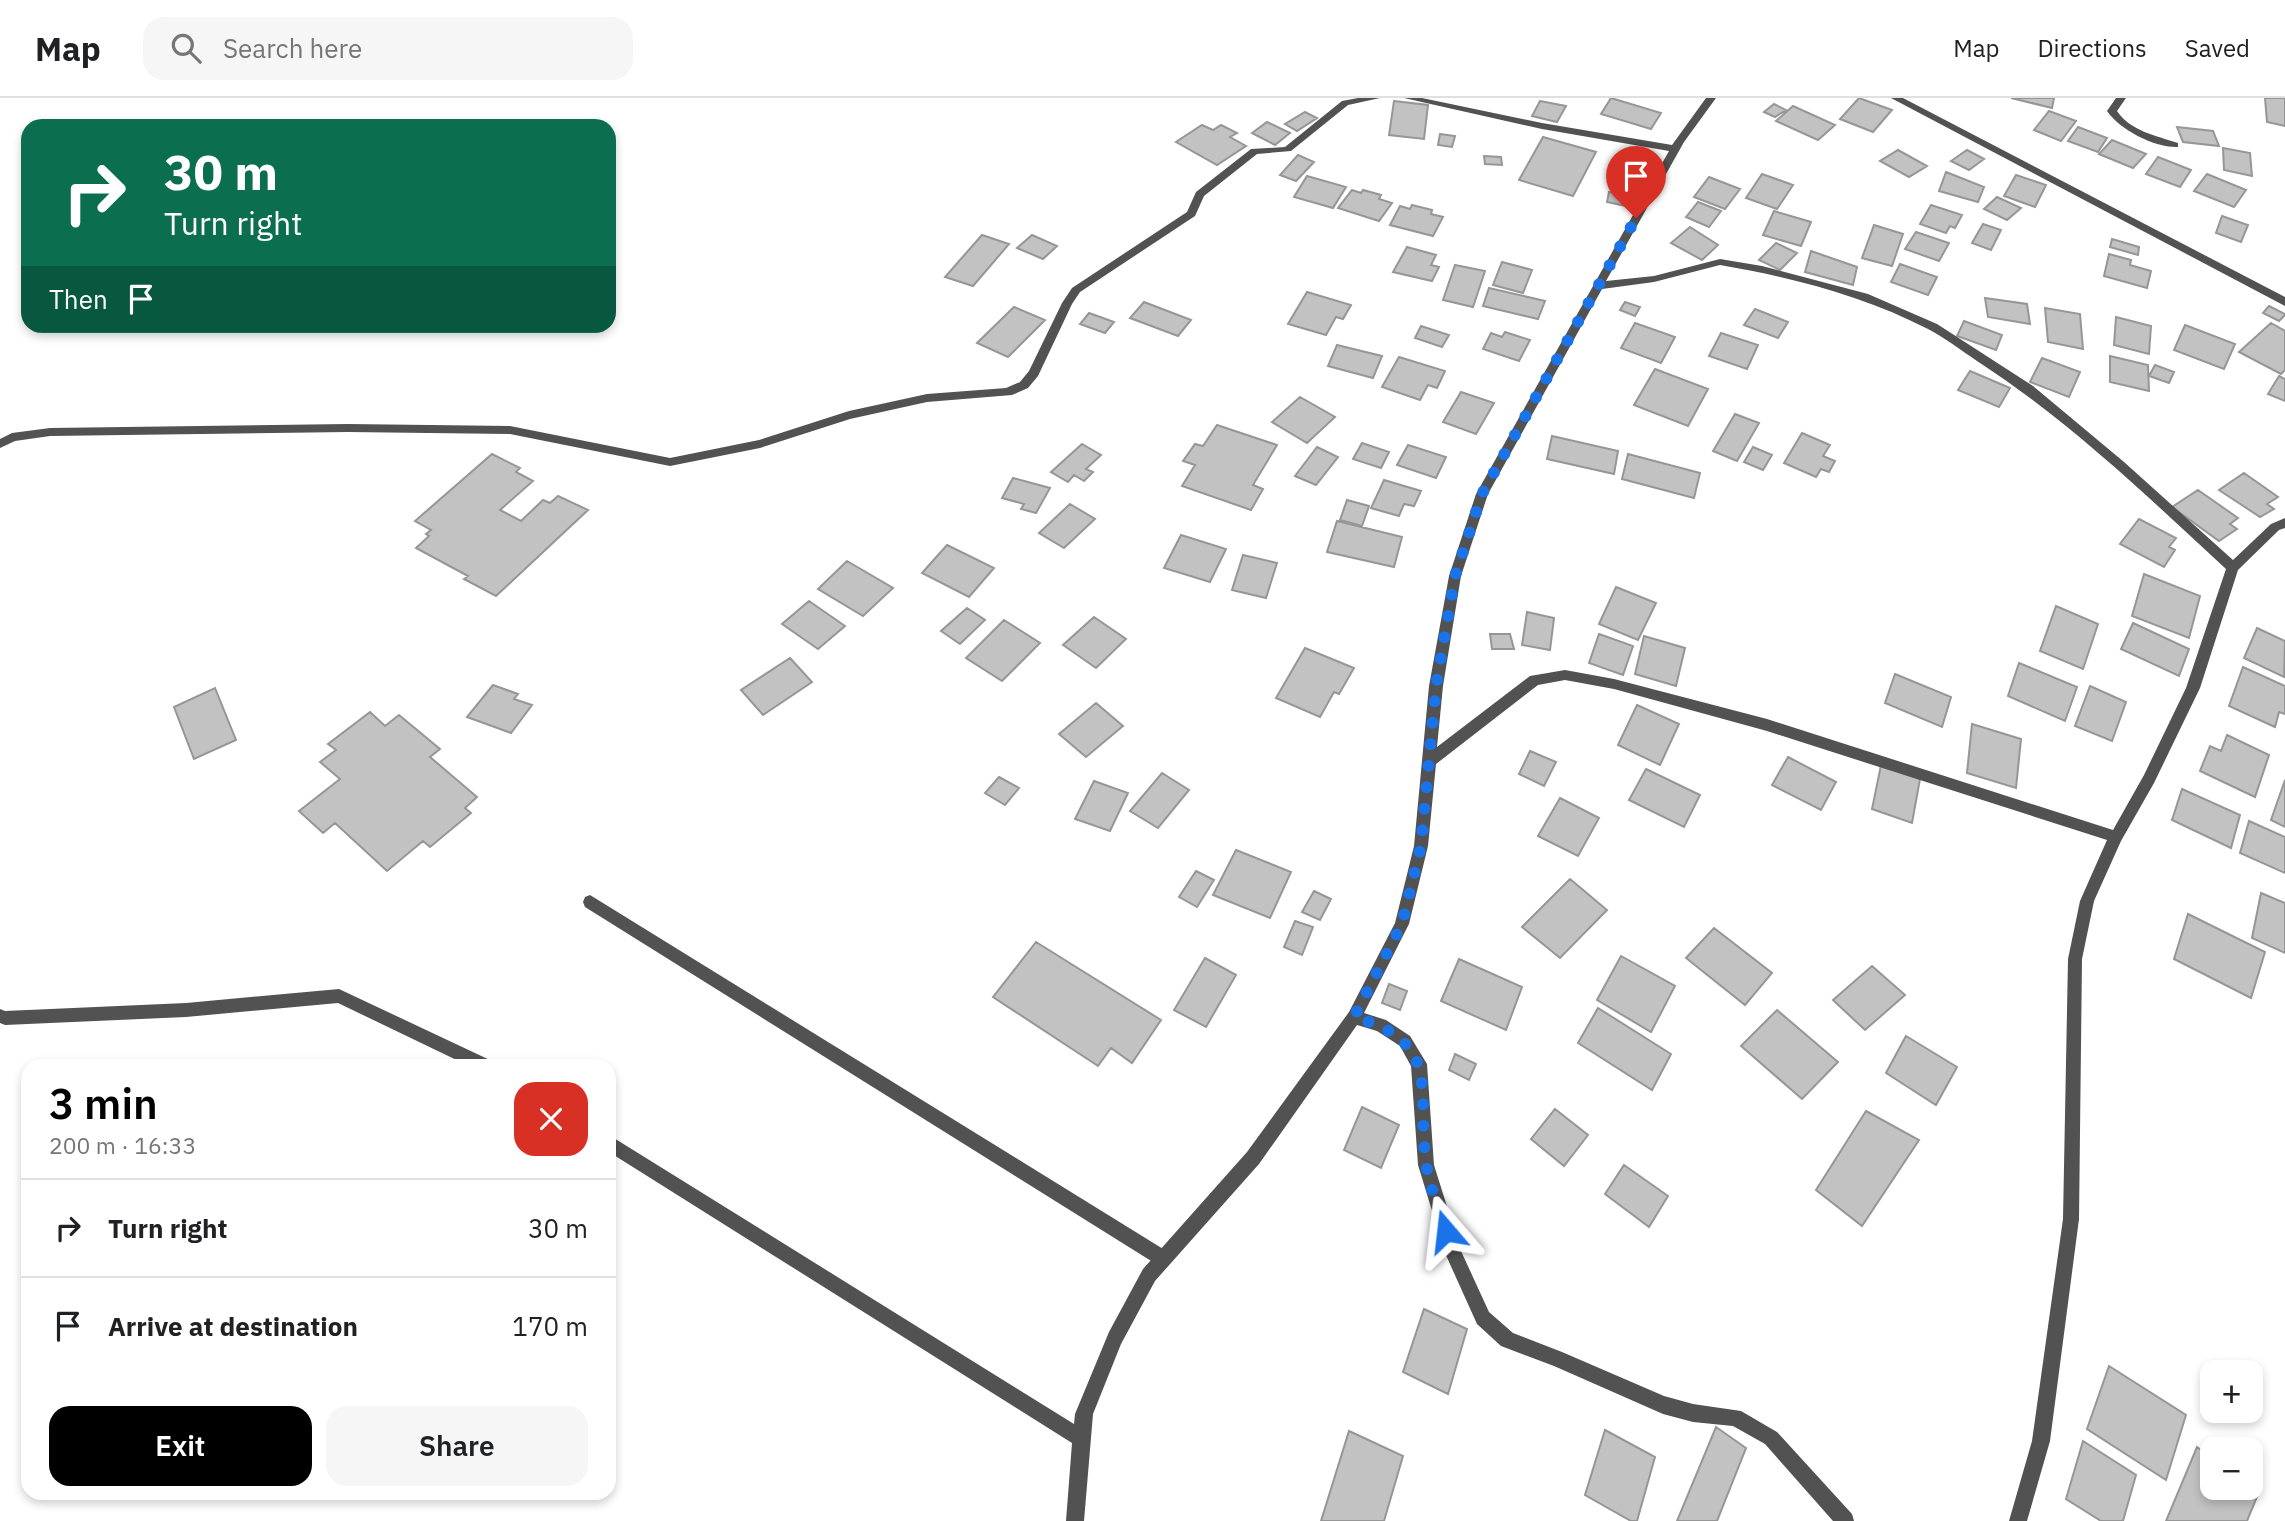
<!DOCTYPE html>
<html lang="en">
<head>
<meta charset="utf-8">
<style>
	:root { --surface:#fff; --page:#f6f6f6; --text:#202124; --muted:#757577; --line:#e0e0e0; --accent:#000 }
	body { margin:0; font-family:"IBM Plex Sans",sans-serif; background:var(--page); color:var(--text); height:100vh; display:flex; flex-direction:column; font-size:26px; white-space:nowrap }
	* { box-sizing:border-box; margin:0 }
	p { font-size:23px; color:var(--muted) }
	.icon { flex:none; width:38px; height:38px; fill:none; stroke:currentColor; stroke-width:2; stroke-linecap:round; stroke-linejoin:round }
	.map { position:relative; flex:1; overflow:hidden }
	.drawer { position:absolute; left:21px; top:961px; width:595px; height:441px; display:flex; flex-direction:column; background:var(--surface); border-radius:21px; box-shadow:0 4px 10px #0003 }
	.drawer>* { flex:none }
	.top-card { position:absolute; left:21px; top:21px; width:595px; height:214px; border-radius:21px; box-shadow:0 4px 10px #0003; background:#0b6e4f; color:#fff; overflow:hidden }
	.tools { position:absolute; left:2200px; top:1262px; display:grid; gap:14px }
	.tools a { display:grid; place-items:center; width:63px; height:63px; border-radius:14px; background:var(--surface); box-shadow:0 4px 10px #0003; font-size:35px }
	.pin { position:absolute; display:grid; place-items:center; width:60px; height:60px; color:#fff; margin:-72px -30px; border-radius:50% 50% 50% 0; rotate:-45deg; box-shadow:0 0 7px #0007 }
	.pin .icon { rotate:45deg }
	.me { position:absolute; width:77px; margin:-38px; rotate:343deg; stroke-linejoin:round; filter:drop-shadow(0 0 5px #0008) }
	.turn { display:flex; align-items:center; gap:24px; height:147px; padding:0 28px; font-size:32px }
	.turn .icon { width:91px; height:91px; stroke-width:2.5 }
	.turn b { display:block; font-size:49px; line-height:60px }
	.then { display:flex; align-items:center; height:66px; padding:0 28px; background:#0003; gap:14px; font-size:26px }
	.round { display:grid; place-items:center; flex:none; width:74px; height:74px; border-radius:21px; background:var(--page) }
	.headline { display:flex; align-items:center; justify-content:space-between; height:119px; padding:0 28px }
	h1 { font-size:42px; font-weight:600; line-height:52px; color:var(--accent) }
	.cta { display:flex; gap:14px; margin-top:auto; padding:14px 28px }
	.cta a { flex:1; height:80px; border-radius:21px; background:var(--accent); color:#fff; font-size:28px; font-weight:600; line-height:80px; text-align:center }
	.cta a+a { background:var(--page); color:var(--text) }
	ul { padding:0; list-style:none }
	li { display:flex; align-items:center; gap:21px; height:98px; padding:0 28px; border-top:2px solid var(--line) }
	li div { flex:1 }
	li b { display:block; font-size:26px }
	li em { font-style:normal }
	header { display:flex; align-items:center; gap:42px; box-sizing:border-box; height:98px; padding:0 35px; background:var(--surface); border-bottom:2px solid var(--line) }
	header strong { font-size:33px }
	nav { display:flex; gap:38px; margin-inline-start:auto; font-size:24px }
	.search { width:490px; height:63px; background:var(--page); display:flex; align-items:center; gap:18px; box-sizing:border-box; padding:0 24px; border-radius:21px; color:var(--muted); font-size:26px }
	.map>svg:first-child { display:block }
	.building { fill:#c2c2c2; stroke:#969696; stroke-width:2 }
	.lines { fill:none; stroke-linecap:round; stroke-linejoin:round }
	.lane { fill:#525252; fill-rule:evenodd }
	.street { fill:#525252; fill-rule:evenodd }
	.route { stroke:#1a73e8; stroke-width:12; stroke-dasharray:0 21.6 }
</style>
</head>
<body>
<header>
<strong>Map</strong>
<div class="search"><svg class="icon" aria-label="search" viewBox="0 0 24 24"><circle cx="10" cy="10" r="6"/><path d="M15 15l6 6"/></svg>Search here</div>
<nav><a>Map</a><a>Directions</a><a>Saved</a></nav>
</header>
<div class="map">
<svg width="2285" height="1423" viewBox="0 0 2285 1423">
	<rect width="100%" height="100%" fill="#fff"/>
	<path class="building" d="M1611 0 1661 15 1651 31 1601 16Z
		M1859 0 1892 12 1873 34 1840 21Z
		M2011 0H2054L2052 10Z
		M2265 0H2285V28L2267 24Z
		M1394 3 1428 7 1424 41 1389 37Z
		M1540 3 1566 8 1557 24 1532 18Z
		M1774 6 1786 12 1775 19 1764 14Z
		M1793 8 1835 27 1818 42 1776 23Z
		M2049 13 2076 23 2061 43 2034 32Z
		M1305 14 1317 20 1297 33 1285 26Z
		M1267 24 1290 35 1275 47 1252 35Z
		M1202 27 1213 32 1221 27 1237 35 1230 39 1246 48 1217 67 1176 44Z
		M2078 29 2107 40 2098 54 2068 43Z
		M2177 29 2213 33 2219 48 2183 44Z
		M1440 36 1455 38 1452 49 1438 47Z
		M1543 39 1596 54 1573 98 1519 82Z
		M2112 42 2146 56 2133 70 2099 56Z
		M2223 50 2250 55 2252 78 2224 72Z
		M1898 52 1927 68 1909 79 1880 63Z
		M1967 52 1984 61 1969 72 1951 63Z
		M1298 57 1314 64 1296 83 1280 77Z
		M1484 58 1501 59 1502 67 1485 66Z
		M2158 59 2191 72 2180 89 2146 76Z
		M1946 74 1984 89 1978 104 1939 93Z
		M1762 76 1793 87 1777 111 1746 100Z
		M2207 76 2246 92 2234 109 2194 93Z
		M2016 77 2046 87 2035 109 2004 98Z
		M1307 78 1346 89 1333 110 1294 99Z
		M1709 79 1740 91 1725 111 1694 99Z
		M1352 92 1361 95 1363 92 1381 97 1379 101 1392 105 1379 123 1338 110Z
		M1609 94 1628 98 1626 108 1607 104Z
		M1997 99 2021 110 2007 122 1984 111Z
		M1698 104 1721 113 1709 129 1686 119Z
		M1412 107 1432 112 1431 116 1443 119 1433 138 1390 127 1400 108 1410 111Z
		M1931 107 1962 117 1955 130 1950 128 1946 135 1920 126Z
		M1774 113 1811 124 1801 148 1763 137Z
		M2222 118 2248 127 2241 144 2216 135Z
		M1983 126 2001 132 1991 152 1972 145Z
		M1874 127 1903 136 1892 168 1862 160Z
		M1690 129 1718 147 1702 162 1671 145Z
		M1916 134 1949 145 1939 163 1905 151Z
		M982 137 1009 146 973 188 945 179Z
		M1032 137 1057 148 1043 161 1017 150Z
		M2112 141 2139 149 2138 157 2110 149Z
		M1776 145 1797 155 1780 172 1759 162Z
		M1407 149 1436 157 1431 167 1439 169 1432 183 1393 174Z
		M1811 153 1857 169 1853 187 1805 174Z
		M2109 156 2131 162 2130 167 2151 173 2147 190 2104 178Z
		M1502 164 1532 172 1523 195 1493 187Z
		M1900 166 1937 179 1928 197 1891 184Z
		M1455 167 1485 173 1473 209 1443 202Z
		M1489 190 1545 203 1538 221 1483 208Z
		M1307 194 1351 207 1343 221 1336 219 1326 237 1288 226Z
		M1985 200 2027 206 2030 226 1988 219Z
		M1144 204 1191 222 1178 238 1130 220Z
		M1625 204 1640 209 1635 218 1620 212Z
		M2269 208 2285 216V217L2279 223 2263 215Z
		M1014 209 1045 222 1008 259 977 245Z
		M2045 210 2080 216 2083 251 2048 244Z
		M1755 211 1788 224 1778 240 1744 227Z
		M1089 215 1114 224 1105 235 1080 226Z
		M2116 219 2151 228 2149 256 2114 247Z
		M1964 223 2002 237 1996 252 1957 238Z
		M1635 225 1675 239 1661 265 1621 250Z
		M2271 225 2285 233V272L2281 276 2239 254Z
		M2185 227 2235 246 2224 271 2174 252Z
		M1421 228 1449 237 1442 249 1415 240Z
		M1505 234 1530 242 1519 263 1483 251 1491 235 1502 239Z
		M1721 235 1758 247 1747 271 1709 258Z
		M1337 247 1382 258 1373 280 1328 268Z
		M2110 258 2148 267 2149 293 2110 284Z
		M1399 259 1445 273 1437 290 1428 287 1420 302 1382 289Z
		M2042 260 2080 274 2069 299 2030 284Z
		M2155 267 2174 274 2169 285 2149 278Z
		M1655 271 1708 291 1688 328 1634 307Z
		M1970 273 2010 290 1999 309 1958 292Z
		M2279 278 2285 281V303L2268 296Z
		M1461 294 1494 305 1476 336 1443 324Z
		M1300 299 1335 319 1307 345 1272 324Z
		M1735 316 1759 325 1737 363 1713 353Z
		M1217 327 1277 347 1253 387 1263 391 1251 412 1182 388 1195 367 1183 363 1195 346 1203 348Z
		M1802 335 1830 347 1823 358 1835 363 1829 374 1821 371 1816 379 1784 365Z
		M1552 338 1618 353 1614 376 1547 361Z
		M1362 345 1389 354 1381 370 1353 361Z
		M1082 346 1101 357 1086 371 1093 374 1084 383 1074 377 1068 384 1051 374Z
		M1408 347 1446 359 1436 380 1397 367Z
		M1317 349 1338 359 1316 387 1295 378Z
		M1753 349 1772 357 1763 372 1744 364Z
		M492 356 520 370 516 374 533 383 500 412 521 423 543 402 550 405 558 398 588 412 496 498 464 481 468 478 416 450 429 438 426 436 431 432 415 423Z
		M1628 356 1700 375 1694 400 1622 381Z
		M2244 375 2278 399 2267 406 2274 411 2260 419 2219 392Z
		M1013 380 1050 390 1036 415 1021 411 1024 406 1002 400Z
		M1384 382 1421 393 1414 408 1404 406 1399 418 1371 410Z
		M2198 392 2238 420 2230 426 2237 431 2219 443 2172 409Z
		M1347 402 1369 408 1362 428 1340 422Z
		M1070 406 1095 421 1064 450 1039 435Z
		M2139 421 2176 440 2169 449 2175 452 2164 469 2120 446Z
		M1337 423 1402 439 1394 469 1327 454Z
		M1181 437 1226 451 1210 484 1164 470Z
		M947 447 994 470 969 499 922 475Z
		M1243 457 1277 465 1266 500 1232 492Z
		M847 463 893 490 863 518 818 491Z
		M2144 476 2200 498 2189 540 2132 518Z
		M1616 489 1656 505 1638 542 1599 526Z
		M809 503 845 528 818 551 782 526Z
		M2056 508 2098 526 2083 571 2040 553Z
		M967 510 985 522 960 546 941 533Z
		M1527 514 1554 520 1550 552 1522 547Z
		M1094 519 1126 541 1096 570 1063 547Z
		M1004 522 1040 545 1002 583 966 560Z
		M2133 525 2189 551 2179 578 2121 551Z
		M2257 530 2285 543 2284 579 2244 560Z
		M1490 536H1510L1514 551H1492Z
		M1599 536 1633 548 1623 577 1589 565Z
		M1644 538 1685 550 1676 588 1635 576Z
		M1305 550 1354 570 1339 596 1334 594 1320 619 1276 600Z
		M790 560 812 584 763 617 741 592Z
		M2019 565 2077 589 2065 623 2008 598Z
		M2243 569 2285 588V616L2279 614 2275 629 2229 608Z
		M1895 576 1951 599 1942 629 1885 605Z
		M493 587 518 596 514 601 532 607 511 635 467 619Z
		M2090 588 2126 604 2112 643 2075 628Z
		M215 590 236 642 194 661 174 609Z
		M1096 605 1123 628 1086 659 1059 636Z
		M1637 607 1679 626 1660 667 1618 647Z
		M370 614 385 628 399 617 440 651 430 659 477 699 465 710 471 715 430 749 423 743 387 773 335 725 323 735 299 713 340 681 320 664 336 652 328 646Z
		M1972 626 2021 641 2016 690 1967 675Z
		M2227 637 2269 657 2255 699 2200 673 2210 648 2221 653Z
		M1530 653 1556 664 1544 688 1519 676Z
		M1788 659 1836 684 1821 712 1772 687Z
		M1881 667 1920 681 1912 725 1872 711Z
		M1646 671 1700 697 1684 729 1629 702Z
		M1162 675 1189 692 1158 730 1130 713Z
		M999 679 1019 690 1005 707 985 695Z
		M2285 682V729L2271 722Z
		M1094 683 1128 695 1110 733 1075 721Z
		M2182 691 2240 717 2231 750 2172 722Z
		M1560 700 1599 720 1578 758 1538 738Z
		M2249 723 2285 739V775L2240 755Z
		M1236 752 1291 774 1270 820 1213 797Z
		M1196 773 1214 782 1197 809 1179 799Z
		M1570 781 1607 812 1560 860 1522 829Z
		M1314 793 1331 801 1320 822 1302 814Z
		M2261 795 2285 805V855L2252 840Z
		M2188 816 2265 854 2251 900 2174 861Z
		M1295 823 1313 829 1302 857 1284 849Z
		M1714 830 1772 875 1745 907 1686 860Z
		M1036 844 1161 922 1132 965 1111 950 1098 968 993 899Z
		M1621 858 1675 888 1651 934 1597 902Z
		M1205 860 1236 877 1206 929 1174 912Z
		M1459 861 1522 889 1506 932 1441 903Z
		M1872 868 1905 897 1865 932 1833 902Z
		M1389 886 1407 893 1400 912 1382 905Z
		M1598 910 1671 956 1652 992 1578 945Z
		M1777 912 1838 964 1802 1001 1741 948Z
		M1906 938 1957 969 1936 1007 1886 975Z
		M1455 956 1476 966 1469 982 1449 972Z
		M1362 1009 1399 1027 1381 1070 1344 1052Z
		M1555 1011 1588 1037 1564 1068 1531 1041Z
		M1866 1013 1919 1042 1862 1128 1816 1092Z
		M1624 1067 1668 1098 1649 1129 1605 1096Z
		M1424 1211 1467 1231 1448 1296 1403 1274Z
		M2109 1268 2186 1317 2166 1382 2087 1331Z
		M1716 1329 1746 1350 1717 1423H1677Z
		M1605 1332 1655 1359 1637 1423H1631L1585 1397Z
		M1349 1333 1403 1358 1384 1423H1321Z
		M2083 1343 2136 1377 2123 1423H2101L2066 1401Z
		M2197 1349 2212 1360V1390L2250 1388 2259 1394 2247 1423H2166Z"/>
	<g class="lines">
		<path class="lane" d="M590 797 1168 1154 1170 1160 1168 1166 1162 1168 1156 1166 585 809 583 804 585 799Z"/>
		<path class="street" d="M1358 0H1380L1348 7 1291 53 1257 56 1204 98 1195 118 1080 194 1072 206 1038 278 1028 290 1012 297 927 304 850 321 760 350 670 368 510 336 348 334 50 338 15 343 0 350V341L12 335 50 330 348 326 510 328 670 360 759 342 849 313 927 296 1006 290 1020 284 1029 273 1062 205 1072 190 1187 114 1196 94 1251 51 1285 49 1342 3Z
			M1404 0H1422L1542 25 1672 47 1706 0H1716L1684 44 1606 183 1654 178 1720 161 1762 168 1868 196 1937 226 2033 288 2124 364 2233 462 2271 426 2285 420V430L2279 432 2238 472 2200 590 2154 685 2121 743 2094 803 2082 861 2079 1121 2050 1343 2027 1423H2009L2032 1343 2063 1121 2068 861 2080 803 2107 742 1767 633 1614 591 1565 582 1538 587 1436 666 1428 748 1409 826 1364 915 1386 922 1410 938 1427 966 1434 1067 1461 1153 1489 1214 1513 1235 1562 1254 1664 1298 1693 1306 1741 1313 1777 1334 1852 1416 1854 1423H1833L1765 1346 1733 1328 1693 1324 1663 1316 1554 1268 1501 1248 1477 1226 1445 1155 1418 1067 1411 968 1400 948 1377 933 1357 927 1259 1066 1155 1183 1121 1246 1093 1316 1084 1423H1066L1072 1345 609 1054V1037L1074 1326 1075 1316 1109 1234 1143 1171 1247 1054 1349 914 1395 825 1414 748 1429 588 1449 478 1476 396 1669 53 1542 31ZM1720 167C1791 179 1864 198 1928 231 1945 240 1961 252 1977 263 2068 322 2147 398 2226 471L2186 590 2144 677 2113 732 1767 621 1614 581 1565 572 1530 578 1437 649 1443 588 1461 478 1488 396 1602 191 1654 184Z
			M1891 0H1903L2285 199V208Z
			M2116 0H2126L2117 13C2130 33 2157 38 2178 45V49C2155 50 2120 32 2107 13Z
			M339 891 492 963 494 968H469L338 905 186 919 5 927 0 925V911L5 913 186 905Z"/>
	</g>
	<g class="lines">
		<path class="route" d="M1446 1133C1439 1111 1429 1088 1426 1065 1416 992 1444 945 1354 919L1402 826 1421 748 1436 588 1455 478 1482 396 1636 120"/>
	</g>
</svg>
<div class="tools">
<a>+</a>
<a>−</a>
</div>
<div class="pin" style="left:1636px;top:120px;background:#d93025"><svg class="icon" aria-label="arrive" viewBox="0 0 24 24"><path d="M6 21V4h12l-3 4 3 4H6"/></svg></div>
<svg class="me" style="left:1446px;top:1133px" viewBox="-20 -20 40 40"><path d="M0-17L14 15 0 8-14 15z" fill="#1a73e8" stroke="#fff" stroke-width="4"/></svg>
<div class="top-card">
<div class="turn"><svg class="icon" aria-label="right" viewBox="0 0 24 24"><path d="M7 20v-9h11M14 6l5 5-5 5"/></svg><div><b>30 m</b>Turn right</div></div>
<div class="then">Then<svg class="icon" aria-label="arrive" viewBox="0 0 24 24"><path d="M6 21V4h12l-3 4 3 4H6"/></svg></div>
</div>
<section class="drawer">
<div class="headline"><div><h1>3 min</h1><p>200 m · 16:33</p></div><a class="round" style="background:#d93025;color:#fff"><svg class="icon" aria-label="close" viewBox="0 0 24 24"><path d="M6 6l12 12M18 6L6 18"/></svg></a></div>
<ul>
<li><svg class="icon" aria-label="right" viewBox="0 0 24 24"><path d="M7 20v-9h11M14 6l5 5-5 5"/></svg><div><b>Turn right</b></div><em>30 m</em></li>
<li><svg class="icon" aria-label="arrive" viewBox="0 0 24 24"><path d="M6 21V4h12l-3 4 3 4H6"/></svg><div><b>Arrive at destination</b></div><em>170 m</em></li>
</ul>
<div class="cta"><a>Exit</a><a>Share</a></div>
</section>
</div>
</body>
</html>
